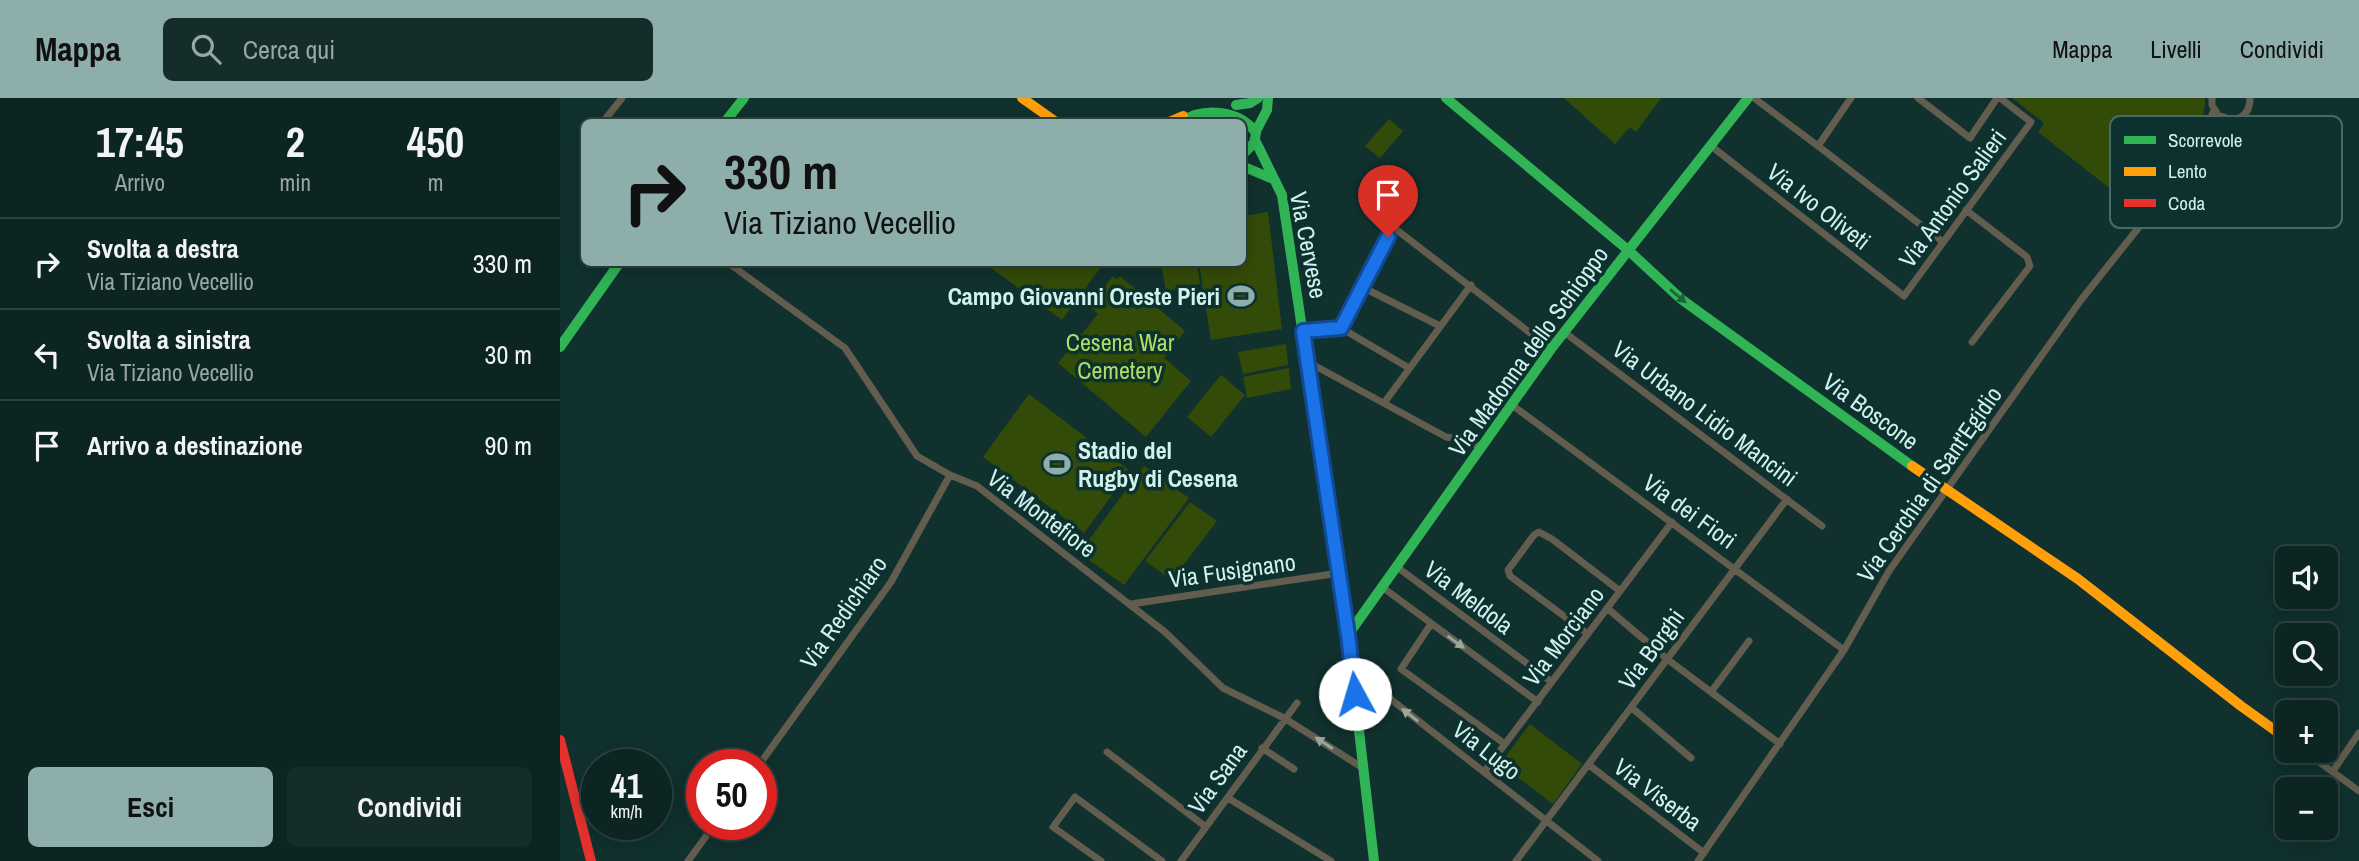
<!DOCTYPE html>
<html lang="it">
<head>
<meta charset="utf-8">
<style>
	:root { --surface:#0c2522; --page:#152d2a; --text:#f1f3f6; --muted:#9aa5a5; --line:#2c4240; --accent:#8daeaa }
	body { margin:0; font-family:"Archivo Narrow",sans-serif; background:var(--page); color:var(--text); height:100vh; display:flex; flex-direction:column; font-size:26px; white-space:nowrap }
	* { box-sizing:border-box; margin:0 }
	p { font-size:23px; color:var(--muted) }
	.icon { flex:none; width:38px; height:38px; fill:none; stroke:currentColor; stroke-width:2; stroke-linecap:round; stroke-linejoin:round }
	.map { position:relative; flex:1; overflow:hidden }
	.sheet { display:flex; flex-direction:column; background:var(--surface); width:560px }
	.sheet>* { flex:none }
	.banner { position:absolute; left:21px; top:21px; width:665px; height:147px; border-radius:10px; box-shadow:0 4px 18px #0003,0 0 0 2px var(--line); background:#8daeaa; color:#111; overflow:hidden }
	.tools { position:absolute; left:1715px; top:448px; display:grid; gap:14px }
	.tools a { display:grid; place-items:center; width:63px; height:63px; border-radius:10px; background:var(--surface); box-shadow:0 4px 18px #0003,0 0 0 2px var(--line); font-size:35px }
	.speed { position:absolute; left:21px; top:651px; display:flex; gap:14px; font-size:35px; font-weight:700; text-align:center }
	.speed>* { display:grid; place-content:center; width:91px; height:91px; border-radius:50%; background:var(--surface); box-shadow:0 4px 18px #0003,0 0 0 2px var(--line); line-height:1 }
	.speed small { font-size:18px; font-weight:400 }
	.speed .limit { border:10px solid #d22; background:#fff; color:#111 }
	.pin { position:absolute; display:grid; place-items:center; width:60px; height:60px; color:#fff; margin:-72px -30px; border-radius:50% 50% 50% 0; rotate:-45deg; box-shadow:0 0 7px #0007 }
	.pin .icon { rotate:45deg }
	.me { position:absolute; width:77px; margin:-38px; rotate:354deg; stroke-linejoin:round; filter:drop-shadow(0 0 5px #0008) }
	.turn { display:flex; align-items:center; gap:24px; height:147px; padding:0 28px; font-size:32px }
	.turn .icon { width:91px; height:91px; stroke-width:2.5 }
	.turn b { display:block; font-size:49px; line-height:60px }
	.eta { display:flex; justify-content:space-evenly; align-items:center; height:119px; text-align:center }
	.eta b { font-size:42px; font-weight:700; line-height:49px }
	.button { display:flex; gap:14px; margin-top:auto; padding:14px 28px }
	.button a { flex:1; height:80px; border-radius:10px; background:var(--accent); color:#111; font-size:28px; font-weight:700; line-height:80px; text-align:center }
	.button a+a { background:var(--page); color:var(--text) }
	ul { padding:0; list-style:none }
	li { display:flex; align-items:center; gap:21px; height:91px; padding:0 28px; border-top:2px solid var(--line) }
	li div { flex:1 }
	li b { display:block; font-size:26px }
	li em { font-style:normal }
	header { display:flex; align-items:center; gap:42px; box-sizing:border-box; height:98px; padding:0 35px; background:var(--accent); color:#111 }
	header strong { font-size:33px }
	nav { display:flex; gap:38px; margin-inline-start:auto; font-size:24px }
	.search { width:490px; height:63px; background:var(--page); display:flex; align-items:center; gap:18px; box-sizing:border-box; padding:0 24px; border-radius:10px; color:var(--muted); font-size:26px }
	main { display:flex; flex:1; min-height:0 }
	.map>svg:first-child { display:block }
	.green { fill:#334b08 }
	.lines { fill:none; stroke-linecap:round; stroke-linejoin:round }
	.street { stroke:#625d4f; stroke-width:7 }
	.fast { stroke:#30b455; stroke-width:10 }
	.slow { stroke:#ff9f0a; stroke-width:10 }
	.jam { stroke:#e5322d; stroke-width:10 }
	.oneway { fill:#1b653e }
	.oneway2 { fill:#99a79e }
	.route-casing { stroke:#114b97; stroke-width:18 }
	.route { stroke:#1a73e8; stroke-width:12 }
	.labels { text-anchor:middle; dominant-baseline:central; stroke-width:7; stroke-linejoin:round; paint-order:stroke }
	.street-label { font-size:24px; fill:#d0f1ed; stroke:#0d312e }
	.poi-label { font-size:24px; font-weight:bold; fill:#d0f1ed; stroke:#0d312e; text-anchor:end }
	.park-label { font-size:24px; fill:#afdc64; stroke:#0d312e }
	.key { fill:#0d312e; stroke:#486b67; stroke-width:2 }
	.key-label { font-size:19px; fill:#d0f1ed }
</style>
</head>
<body>
<header>
<strong>Mappa</strong>
<div class="search"><svg class="icon" aria-label="search" viewBox="0 0 24 24"><circle cx="10" cy="10" r="6"/><path d="M15 15l6 6"/></svg>Cerca qui</div>
<nav><a>Mappa</a><a>Livelli</a><a>Condividi</a></nav>
</header>
<main>
<section class="sheet">
<div class="eta">
<div><b>17:45</b><p>Arrivo</p></div>
<div><b>2</b><p>min</p></div>
<div><b>450</b><p>m</p></div>
</div>
<ul>
<li><svg class="icon" aria-label="right" viewBox="0 0 24 24"><path d="M7 20v-9h11M14 6l5 5-5 5"/></svg><div><b>Svolta a destra</b><p>Via Tiziano Vecellio</p></div><em>330 m</em></li>
<li><svg class="icon" aria-label="left" viewBox="0 0 24 24"><path d="M17 20v-9H6M10 6l-5 5 5 5"/></svg><div><b>Svolta a sinistra</b><p>Via Tiziano Vecellio</p></div><em>30 m</em></li>
<li><svg class="icon" aria-label="arrive" viewBox="0 0 24 24"><path d="M6 21V4h12l-3 4 3 4H6"/></svg><div><b>Arrivo a destinazione</b></div><em>90 m</em></li>
</ul>
<div class="button"><a>Esci</a><a>Condividi</a></div>
</section>
<div class="map">
<svg width="1799" height="763" viewBox="0 0 1799 763">
	<rect width="100%" height="100%" fill="#10312e"/>
	<path class="green" d="M1004 0H1101L1076 34 1070 29 1055 46Z
		M1452 0H1645C1646 30 1623 57 1608 83L1582 65 1557 96 1478 34 1484 25Z
		M829 21 843 33 820 60 805 48Z
		M708 114 722 231 651 242 639 165 682 164 683 118Z
		M424 165H544L502 222Z
		M601 165H637L640 186 606 193Z
		M553 178 557 181 560 178 625 233 604 260 631 283 586 339 498 265 538 216 529 208Z
		M726 246 728 267 683 276 678 254Z
		M729 270 731 291 687 300 683 279Z
		M661 277 685 297 651 339 627 319Z
		M469 296 570 373 524 435 423 359Z
		M584 368 629 400 564 487 519 455Z
		M630 404 657 423 612 482 585 463Z
		M970 626 1022 666 993 706 940 666Z"/>
	<g class="lines">
		<path class="street" d="M1194 0 1258 48 1291 0
			M1358 0 1410 40 1437 0
			M1652 0V7L1658 17 1672 22C1685 20 1690 12 1690 0
			M43 24 62 0
			M1646 36 1662 20
			M1151 48 1344 198 1471 24 1440 0
			M1258 48 1383 144
			M1406 112 1467 159 1470 168 1412 244
			M167 164 285 250 357 358 390 377 417 388 605 534 663 590 724 620 803 670
			M802 189 880 228
			M781 230 833 129 991 251
			M781 230 849 270
			M743 233 781 230
			M1004 234 1262 428
			M748 264 886 339 907 342 922 350
			M824 305 911 187
			M952 307 1284 552
			M837 469 992 584
			M822 489 978 604
			M571 506 779 475
			M1047 510 1107 561 1220 646
			M871 526 841 571 945 646
			M1028 536 950 478 948 472 974 437 979 434 992 441 1060 493
			M792 571 1038 763
			M1151 594 1189 543
			M1072 610 1131 660
			M702 650 734 671
			M1744 653 1799 693
			M547 654 646 729
			M199 667 331 484 390 377
			M1029 667 1144 755
			M1773 673 1799 635
			M924 674 1112 424
			M668 700 771 763
			M128 763 155 726
			M541 763 493 729 515 699 602 763
			M621 763 737 605
			M956 763 1227 401
			M1138 763 1284 552 1329 473 1521 202 1618 80 1643 39 1654 12"/>
		<path class="fast" d="M886 0 1068 152 1121 201 1352 368
			M676 7 690 5 698 0
			M165 24 184 0
			M620 24C643 9 679 11 696 35L694 45 682 57
			M696 33 707 12 708 0
			M695 42 722 97 788 537 814 763
			M682 68 713 81
			M0 249 60 164
			M788 537 991 251 1188 0"/>
		<path class="slow" d="M462 0 496 24
			M609 24 623 18
			M1352 368 1518 481 1681 608 1727 641"/>
		<path class="jam" d="M0 642 31 763"/>
	</g>
	<defs><path id="oneway-solid" d="M-6-.8H1V-3.2L6.5 0L1 3.2V.8H-6Z" transform="scale(1.75)"/></defs>
	<use class="oneway" href="#oneway-solid" transform="translate(1118 198) rotate(40)"/>
	<g class="oneway2">
		<use href="#oneway-solid" transform="translate(896 544) rotate(36)"/>
		<use href="#oneway-solid" transform="translate(850 617) rotate(-142)"/>
		<use href="#oneway-solid" transform="translate(764 645) rotate(-147)"/>
	</g>
	<g class="lines">
		<g class="route-casing">
			<path id="route" d="M795 596 788 537 743 233 781 230 828 139"/>
		</g>
		<use href="#route" class="route"/>
	</g>
	<defs>
		<g id="stadium-bare" transform="scale(2.1)"><path d="M0-5a6.5 5 0 1 0 0 10a6.5 5 0 1 0 0-10ZM-3.5-1.8h7v3.6h-7Z" fill="#8daeaa" stroke="#0d312e" stroke-width="2.5" paint-order="stroke"/></g>
	</defs>
	<g fill-rule="evenodd">
		<use href="#stadium-bare" x="681" y="198"/>
		<use href="#stadium-bare" x="497" y="366"/>
	</g>
	<g class="labels">
		<g class="street-label">
			<text transform="translate(1392 100) rotate(-54)">Via Antonio Salieri</text>
			<text transform="translate(1259 108) rotate(38)">Via Ivo Oliveti</text>
			<text transform="translate(749 147) rotate(79)">Via Cervese</text>
			<text transform="translate(968 253) rotate(-54)">Via Madonna dello Schioppo</text>
			<text transform="translate(1311 313) rotate(36)">Via Boscone</text>
			<text transform="translate(1145 315) rotate(37)">Via Urbano Lidio Mancini</text>
			<text transform="translate(1369 386) rotate(-55)">Via Cerchia di Sant'Egidio</text>
			<text transform="translate(1130 413) rotate(36)">Via dei Fiori</text>
			<text transform="translate(482 415) rotate(37)">Via Montefiore</text>
			<text transform="translate(672 472) rotate(-8)">Via Fusignano</text>
			<text transform="translate(909 499) rotate(37)">Via Meldola</text>
			<text transform="translate(283 514) rotate(-55)">Via Redichiaro</text>
			<text transform="translate(1003 538) rotate(-53)">Via Morciano</text>
			<text transform="translate(1091 551) rotate(-54)">Via Borghi</text>
			<text transform="translate(927 652) rotate(38)">Via Lugo</text>
			<text transform="translate(657 680) rotate(-54)">Via Sana</text>
			<text transform="translate(1098 696) rotate(37)">Via Viserba</text>
		</g>
		<g class="poi-label">
			<text x="660" y="198">Campo Giovanni Oreste Pieri</text>
			<text x="518" y="352" text-anchor="start">Stadio del<tspan x="518" dy="28">Rugby di Cesena</tspan></text>
		</g>
		<g class="park-label">
			<text x="560" y="244">Cesena War<tspan x="560" dy="28">Cemetery</tspan></text>
		</g>
	</g>
	<rect x="1550" y="18" width="232" height="112" rx="10" class="key"/>
	<rect x="1564" y="38" width="32" height="8" fill="#30b455"/>
	<rect x="1564" y="69" width="32" height="9" fill="#ff9f0a"/>
	<rect x="1564" y="101" width="32" height="8" fill="#e5322d"/>
	<g class="key-label">
		<text x="1608" y="49">Scorrevole</text>
		<text x="1608" y="80">Lento</text>
		<text x="1608" y="112">Coda</text>
	</g>
</svg>
<div class="tools">
<a><svg class="icon" aria-label="sound" viewBox="0 0 24 24"><path d="M4 9h4l5-4v14l-5-4H4zM17 9q2 3 0 6"/></svg></a>
<a><svg class="icon" aria-label="search" viewBox="0 0 24 24"><circle cx="10" cy="10" r="6"/><path d="M15 15l6 6"/></svg></a>
<a>+</a>
<a>−</a>
</div>
<div class="speed"><div>41<small>km/h</small></div><div class="limit">50</div></div>
<div class="pin" style="left:828px;top:139px;background:#d93025"><svg class="icon" aria-label="arrive" viewBox="0 0 24 24"><path d="M6 21V4h12l-3 4 3 4H6"/></svg></div>
<svg class="me" style="left:795px;top:596px" viewBox="-20 -20 40 40"><circle r="19" fill="#fff"/><path d="M0-13L10 11 0 6-10 11z" fill="#1a73e8"/></svg>
<div class="banner">
<div class="turn"><svg class="icon" aria-label="right" viewBox="0 0 24 24"><path d="M7 20v-9h11M14 6l5 5-5 5"/></svg><div><b>330 m</b>Via Tiziano Vecellio</div></div>
</div>
</div>
</main>
</body>
</html>
